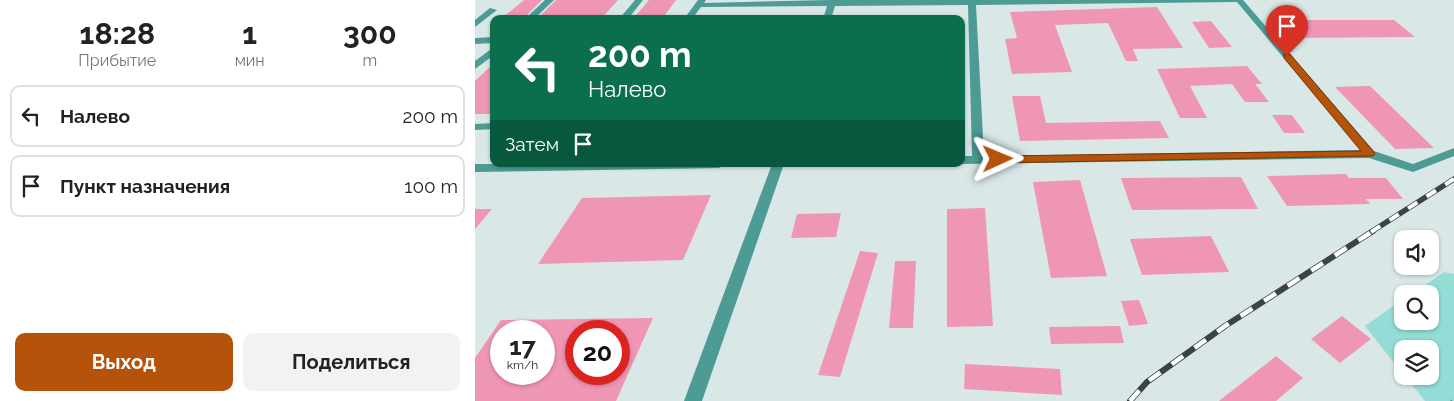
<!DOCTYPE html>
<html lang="ru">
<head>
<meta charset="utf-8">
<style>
	:root { --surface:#fff; --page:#f2f2f2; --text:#222; --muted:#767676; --line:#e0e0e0; --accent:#b45309 }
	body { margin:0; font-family:Raleway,sans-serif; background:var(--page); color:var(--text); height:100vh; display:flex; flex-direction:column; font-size:19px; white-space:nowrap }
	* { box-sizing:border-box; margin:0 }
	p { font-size:16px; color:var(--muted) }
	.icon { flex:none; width:28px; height:28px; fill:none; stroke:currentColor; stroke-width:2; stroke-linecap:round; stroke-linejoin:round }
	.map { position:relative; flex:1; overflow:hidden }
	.drawer { display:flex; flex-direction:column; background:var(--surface); width:475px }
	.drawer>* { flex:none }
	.hud { position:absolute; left:15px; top:15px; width:475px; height:152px; border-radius:10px; box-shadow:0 1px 4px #0004; background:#0b6e4f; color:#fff; overflow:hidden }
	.buttons { position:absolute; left:919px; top:230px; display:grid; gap:10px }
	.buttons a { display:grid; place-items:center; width:45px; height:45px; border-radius:10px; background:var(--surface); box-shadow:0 1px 4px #0004; font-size:25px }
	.speed { position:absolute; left:15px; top:320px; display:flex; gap:10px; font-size:25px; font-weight:700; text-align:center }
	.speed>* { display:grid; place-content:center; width:65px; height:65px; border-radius:50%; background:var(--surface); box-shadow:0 1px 4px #0004; line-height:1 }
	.speed small { font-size:12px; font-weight:400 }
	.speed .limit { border:8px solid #d22; background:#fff; color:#111 }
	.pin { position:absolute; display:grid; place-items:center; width:42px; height:42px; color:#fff; margin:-51px -21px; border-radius:50% 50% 50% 0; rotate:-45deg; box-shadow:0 0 5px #0007 }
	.pin .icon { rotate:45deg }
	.me { position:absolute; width:55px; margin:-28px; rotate:89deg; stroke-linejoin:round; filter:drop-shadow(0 0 4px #0008) }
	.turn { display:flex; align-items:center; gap:18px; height:105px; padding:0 15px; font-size:22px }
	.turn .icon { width:65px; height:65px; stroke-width:2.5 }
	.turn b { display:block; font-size:35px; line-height:42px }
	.then { display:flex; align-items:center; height:48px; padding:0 15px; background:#0003; gap:10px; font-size:19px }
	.eta { display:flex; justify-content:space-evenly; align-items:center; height:85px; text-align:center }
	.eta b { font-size:30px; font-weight:700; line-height:35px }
	.primary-button { display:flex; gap:10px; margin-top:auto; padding:10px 15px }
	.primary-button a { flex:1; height:58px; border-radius:10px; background:var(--accent); color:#fff; font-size:20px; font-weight:700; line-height:58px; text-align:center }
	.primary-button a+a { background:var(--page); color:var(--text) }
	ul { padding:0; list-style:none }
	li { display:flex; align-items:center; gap:15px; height:62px; margin:0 10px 8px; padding:0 5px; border:2px solid var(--line); border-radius:10px }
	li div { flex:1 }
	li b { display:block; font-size:19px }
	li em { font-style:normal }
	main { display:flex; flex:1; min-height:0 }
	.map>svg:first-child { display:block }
	.green { fill:#94ddd7 }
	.building { fill:#ef96b5; fill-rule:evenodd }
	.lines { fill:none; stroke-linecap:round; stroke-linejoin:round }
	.path { stroke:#747f7e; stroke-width:3; stroke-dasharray:1 4.5; stroke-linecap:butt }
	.minor { fill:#4d9b95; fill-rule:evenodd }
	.rail-far1-casing { stroke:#3c4443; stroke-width:5.5 }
	.rail-casing { stroke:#3c4443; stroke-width:6 }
	.rail-far1 { stroke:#fff; stroke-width:4; stroke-dasharray:11; stroke-linecap:butt }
	.rail { stroke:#fff; stroke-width:4.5; stroke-dasharray:14; stroke-linecap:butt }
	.route { fill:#b45309; stroke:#753606 }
</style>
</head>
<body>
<main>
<section class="drawer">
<div class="eta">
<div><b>18:28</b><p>Прибытие</p></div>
<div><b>1</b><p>мин</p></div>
<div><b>300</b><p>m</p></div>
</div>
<ul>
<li><svg class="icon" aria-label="left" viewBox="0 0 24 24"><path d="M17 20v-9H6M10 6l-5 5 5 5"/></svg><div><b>Налево</b></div><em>200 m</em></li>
<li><svg class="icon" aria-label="arrive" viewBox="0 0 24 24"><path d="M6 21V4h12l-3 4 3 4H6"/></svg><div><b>Пункт назначения</b></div><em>100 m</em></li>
</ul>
<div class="primary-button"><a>Выход</a><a>Поделиться</a></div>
</section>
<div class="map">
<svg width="979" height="401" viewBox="0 0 979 401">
	<rect width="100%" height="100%" fill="#d9e8e7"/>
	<path class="green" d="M969 272 979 274V401H950L930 376H955V349H928L927 373 890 326 927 300 928 321H955V294H937Z"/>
	<path class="building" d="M49 0H67L48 19H26Z
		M81 0H143L126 19H62Z
		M174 0H201L187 19H158Z
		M682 7 708 48 658 49 663 61H651L633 23 580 25 597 72 537 74 530 39 542 38 535 12Z
		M797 20H919L940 37 812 38Z
		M736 21 757 47 734 48 717 22Z
		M19 63V114H0V81Z
		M772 66 787 84H780L794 102H770L757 84 715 86 732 118H705L682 69Z
		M895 86 959 148 920 149 860 87Z
		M537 96H565L571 123 685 121 694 138 545 141Z
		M797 115H817L830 133H809Z
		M871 174 874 178H911L928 199H891L895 204 812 206 792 176Z
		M766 177 783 209 657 210 646 178Z
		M605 180 632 276 576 278 558 182Z
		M236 195 208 260 63 264 107 198Z
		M510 208 518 326 472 327V209Z
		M0 209H17L0 229Z
		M366 213 361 237 316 238 322 214Z
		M736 236 754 272 667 275 655 239Z
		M385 251 403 253 365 377 343 375Z
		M420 261H441L438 328H414Z
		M664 300 673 324 654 326 646 301Z
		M867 316 896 339 865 363 836 339Z
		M178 318 141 401H0V358L26 320ZM26 331H69V374H26ZM101 331H144V374H101Z
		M645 326 649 343 576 344 574 327Z
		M801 356 828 378 801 401H744Z
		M490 364 585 369 587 395 489 389Z"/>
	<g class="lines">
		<path class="path" d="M976 401 979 398"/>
		<path class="minor" d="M70 0H79L59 19H50Z
			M160 0H168L153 19H144Z
			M223 0H231L229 3 354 0H768L899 151 938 164 979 148V156L938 172 894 158 486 164V156H497L493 5 360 6 356 19H348L352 6 226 7 217 19H209ZM762 2 886 150 509 156 501 5Z
			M15 8 22 10 0 27V20Z
			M19 37V43L0 44V38Z
			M19 47V55L0 69V61Z
			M19 123V129L0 130V124Z
			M0 164H250L244 168 0 172Z
			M297 164H309L227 401H209Z"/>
		<g class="rail-far1-casing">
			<path id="rail-far1" d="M896 232 979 179"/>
		</g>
		<g class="rail-casing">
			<path id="rail" d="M655 401 672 382 750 326 898 231"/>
		</g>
		<use href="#rail-far1" class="rail-far1"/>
		<use href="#rail" class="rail"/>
	</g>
	<path class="route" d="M809 54H815L898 151 900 154 898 156 523 163 518 159 523 156 886 151 809 58Z"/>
</svg>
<div class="buttons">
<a><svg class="icon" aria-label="sound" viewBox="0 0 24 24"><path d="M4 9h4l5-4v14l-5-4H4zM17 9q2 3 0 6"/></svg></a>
<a><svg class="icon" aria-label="search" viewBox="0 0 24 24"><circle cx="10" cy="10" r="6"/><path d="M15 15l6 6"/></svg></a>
<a><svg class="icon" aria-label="layers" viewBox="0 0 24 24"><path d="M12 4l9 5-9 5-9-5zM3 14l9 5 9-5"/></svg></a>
</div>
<div class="speed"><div>17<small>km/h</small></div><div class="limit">20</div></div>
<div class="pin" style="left:812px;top:56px;background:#d93025"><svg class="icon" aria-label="arrive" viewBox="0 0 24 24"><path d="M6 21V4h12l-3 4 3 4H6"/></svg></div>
<svg class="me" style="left:523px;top:159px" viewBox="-20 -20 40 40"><path d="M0-17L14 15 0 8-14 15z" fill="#b45309" stroke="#fff" stroke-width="4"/></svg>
<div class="hud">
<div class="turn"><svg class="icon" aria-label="left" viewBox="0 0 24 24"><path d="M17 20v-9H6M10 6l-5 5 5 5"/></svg><div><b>200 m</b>Налево</div></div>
<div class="then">Затем<svg class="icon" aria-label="arrive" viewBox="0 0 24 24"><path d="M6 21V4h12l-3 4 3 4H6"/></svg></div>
</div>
</div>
</main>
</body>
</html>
